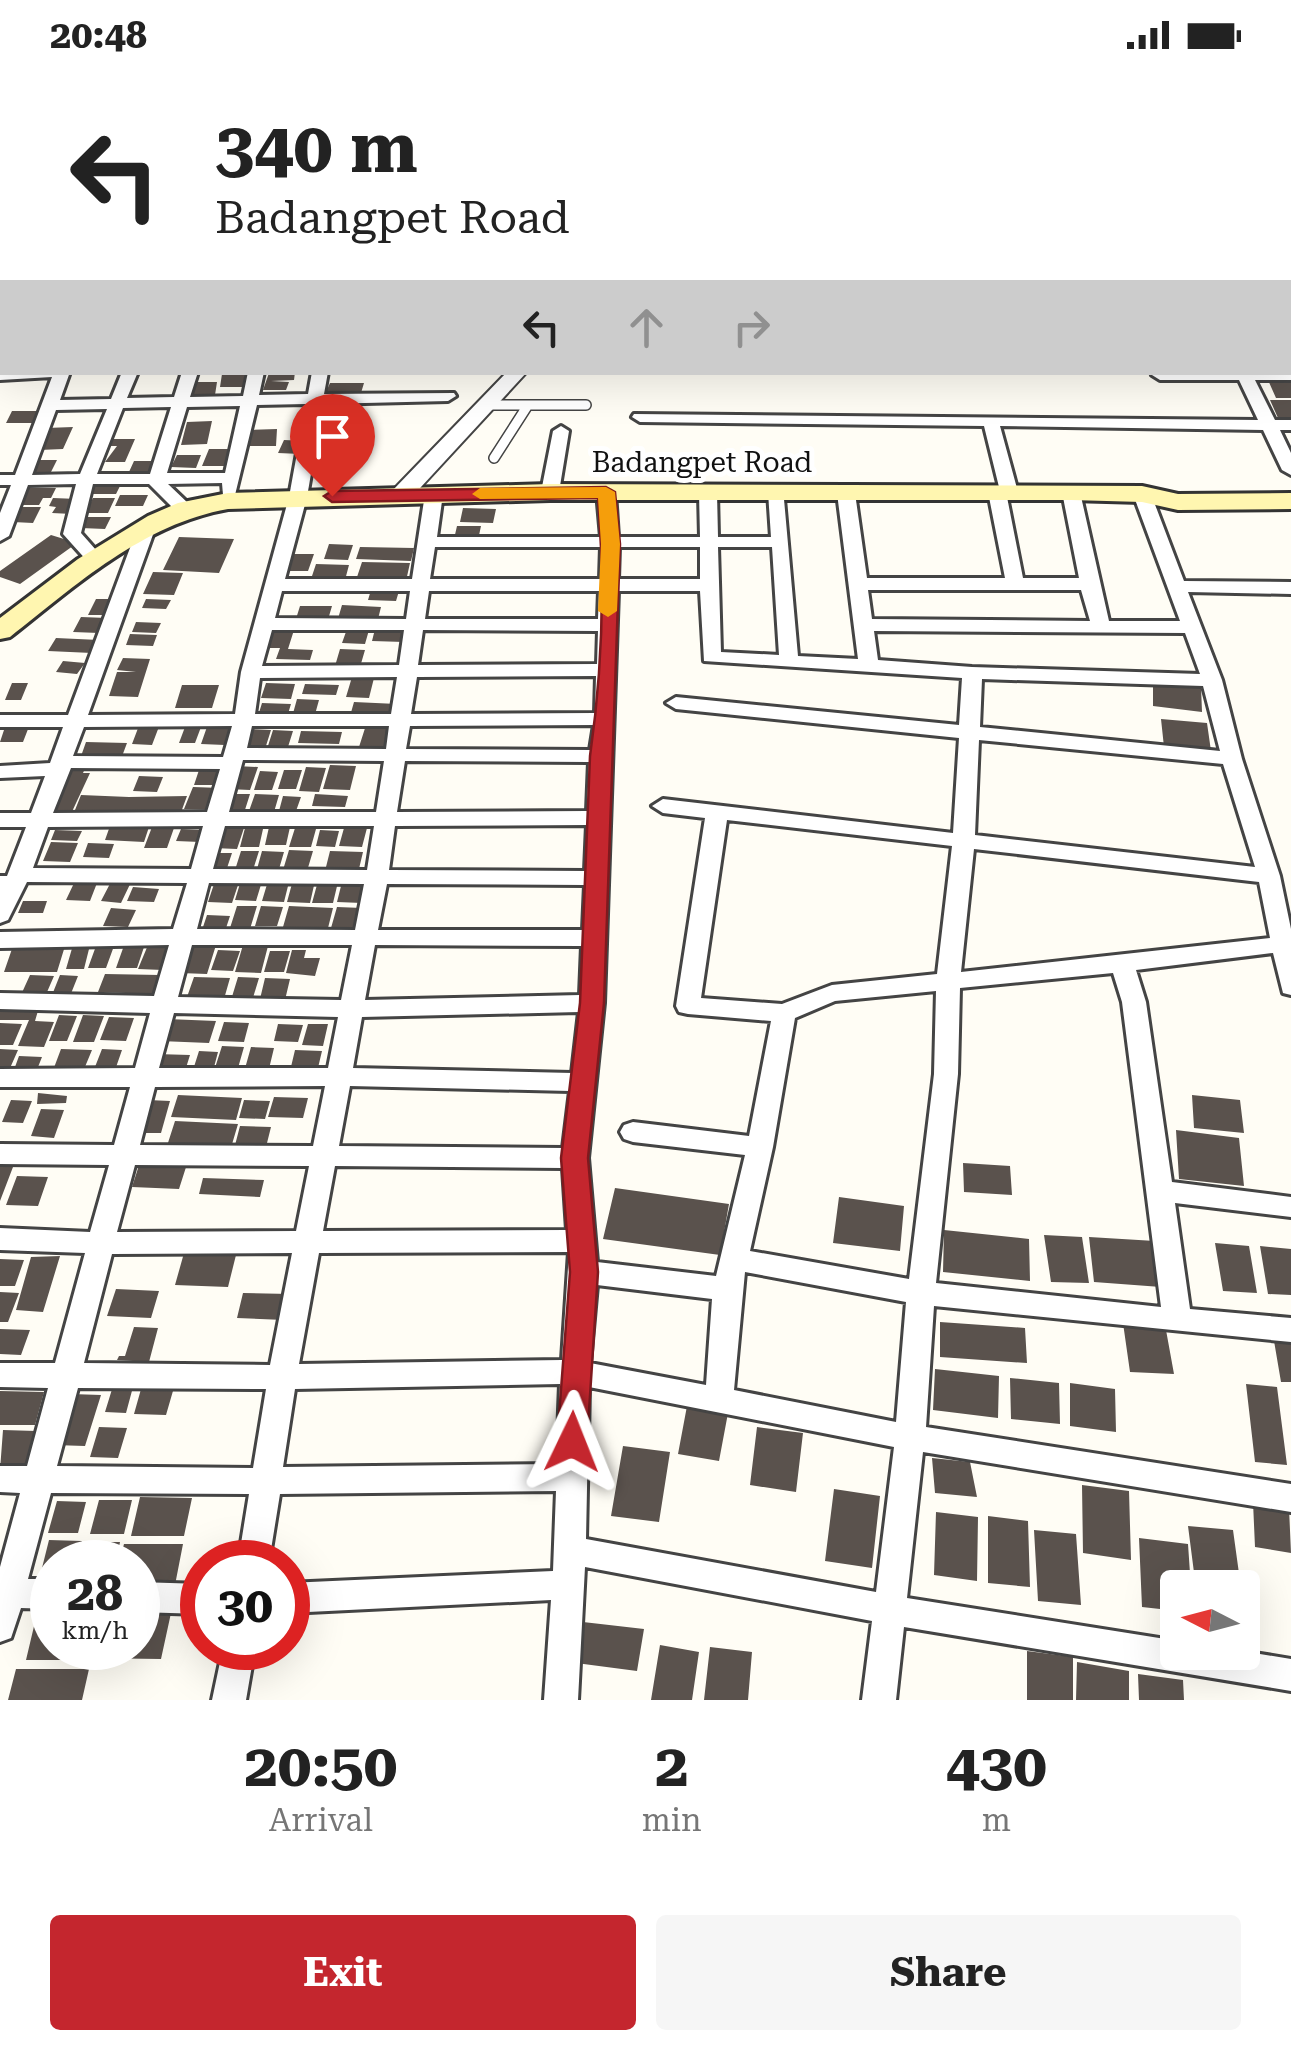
<!DOCTYPE html>
<html lang="en">
<head>
<meta charset="utf-8">
<style>
	:root { --surface:#fff; --page:#f6f6f6; --text:#222; --muted:#767676; --accent:#c4262e }
	body { margin:0; font-family:"Roboto Serif",serif; background:var(--page); color:var(--text); height:100vh; display:flex; flex-direction:column; font-size:38px; white-space:nowrap }
	* { box-sizing:border-box; margin:0 }
	p { font-size:32px; color:var(--muted) }
	.icon { flex:none; width:55px; height:55px; fill:none; stroke:currentColor; stroke-width:2; stroke-linecap:round; stroke-linejoin:round }
	.map { position:relative; height:1630px; overflow:hidden }
	.side { display:flex; flex-direction:column; background:var(--surface); flex:1 }
	.side>* { flex:none }
	.hud { position:absolute; left:0px; top:0px; width:1292px; height:305px; box-shadow:0 10px 40px #0002; background:#fff; color:var(--text); overflow:hidden }
	.needle { width:65px; rotate:276deg }
	.buttons { position:absolute; left:1160px; top:1500px; display:grid; gap:20px }
	.buttons a { display:grid; place-items:center; width:100px; height:100px; border-radius:10px; background:var(--surface); box-shadow:0 10px 40px #0002; font-size:50px }
	.speed { position:absolute; left:30px; top:1470px; display:flex; gap:20px; font-size:50px; font-weight:700; text-align:center }
	.speed>* { display:grid; place-content:center; width:130px; height:130px; border-radius:50%; background:var(--surface); box-shadow:0 10px 40px #0002; line-height:1 }
	.speed small { font-size:25px; font-weight:400 }
	.speed .limit { border:15px solid #d22; background:#fff; color:#111 }
	.pin { position:absolute; display:grid; place-items:center; width:85px; height:85px; color:#fff; margin:-102px -42px; border-radius:50% 50% 50% 0; rotate:-45deg; box-shadow:0 0 10px #0007 }
	.pin .icon { rotate:45deg }
	.me { position:absolute; width:110px; margin:-55px; rotate:2deg; stroke-linejoin:round; filter:drop-shadow(0 0 8px #0008) }
	.turn { display:flex; align-items:center; gap:35px; height:210px; padding:0 50px; font-size:45px }
	.turn .icon { width:130px; height:130px; stroke-width:2.5 }
	.turn b { display:block; font-size:70px; line-height:85px }
	.lanes { display:flex; align-items:center; height:95px; padding:0 50px; background:#0003; justify-content:center; gap:50px; direction:ltr }
	.lanes .off { opacity:.35 }
	.eta { display:flex; justify-content:space-evenly; align-items:center; height:170px; text-align:center }
	.eta b { font-size:60px; font-weight:700; line-height:70px }
	.primary-button { display:flex; gap:20px; margin-top:auto; padding:20px 50px }
	.primary-button a { flex:1; height:115px; border-radius:10px; background:var(--accent); color:#fff; font-size:40px; font-weight:700; line-height:115px; text-align:center }
	.primary-button a+a { background:var(--page); color:var(--text) }
	.status { display:flex; justify-content:space-between; align-items:center; height:70px; padding:0 50px; background:var(--surface); direction:ltr }
	.status svg { height:28px; fill:currentColor }
	.map>svg:first-child { display:block }
	.water { fill:#b9e0f7; stroke:#3f96cf; stroke-width:2.5 }
	.building { fill:#5a524d }
	.lines { fill:none; stroke-linecap:round; stroke-linejoin:round }
	.service-casing { stroke:#444; stroke-width:12 }
	.minor-casing { stroke:#444; stroke-width:6 }
	.tertiary-casing { stroke:#444; stroke-width:4 }
	.secondary-casing { stroke:#333; stroke-width:6 }
	.service { stroke:#fff; stroke-width:9 }
	.minor { fill:#fff; fill-rule:evenodd }
	.tertiary { fill:#fff; fill-rule:evenodd }
	.secondary { fill:#fff6b0; fill-rule:evenodd }
	.route { fill:#c4262e; stroke:#7f191e; stroke-width:2.5 }
	.slow { fill:#f59e0b }
	.labels { text-anchor:middle; dominant-baseline:central; stroke-width:10; stroke-linejoin:round; paint-order:stroke }
	.far-street-label { font-size:28px; fill:#111; stroke:#fff }
</style>
</head>
<body>
<div class="status"><b>20:48</b><svg viewBox="0 0 49 12"><path d="M0 12V9h3v3zM5 12V6h3v6zM10 12V3h3v9zM15 12V0h3v12zM26 1h20v11H26zM47 4h2v5h-2z"/></svg></div>
<div class="map">
<svg width="1291" height="1630" viewBox="0 0 1291 1630">
	<rect width="100%" height="100%" fill="#fffdf5"/>
	<path class="water" d="M568 0H1045L1046 2H570Z"/>
	<path class="building" d="M295 302 294 310 271 311 289 312 286 320H263L269 303Z
		M222 304H245L244 317H220Z
		M1268 310H1291V328H1276Z
		M196 312H217L215 325H191Z
		M330 313H364L361 323 326 322Z
		M1270 330H1291V348H1278Z
		M12 341H37L32 353H6Z
		M326 346H345L341 358 329 357 339 359 336 365H321Z
		M212 351 207 374 181 375 187 352Z
		M73 357 63 379 39 380 47 365H44L46 358Z
		M277 359 276 376H248L250 360Z
		M343 359 369 361 363 375 337 373Z
		M111 369H135L125 392H105L117 376H108Z
		M284 370 307 371 301 384 278 383Z
		M209 379H233L227 396H202Z
		M177 385H201L196 398 171 397Z
		M321 386 346 387 342 398 316 397Z
		M37 390H57L49 406 30 407Z
		M134 391H158L153 402H129Z
		M97 412H122L116 424H91Z
		M26 418H56L51 428H43L39 435H21Z
		M120 425H148L143 436H115Z
		M53 428 78 429 72 444 52 443 56 437 49 436Z
		M93 428H115L108 443H85Z
		M22 437H41L33 453 13 452Z
		M463 438 496 439 493 453 460 452Z
		M86 447H111L105 459 81 458Z
		M457 456H481L478 470 454 469Z
		M51 465 77 473 20 514 0 507V501Z
		M179 467 234 469 219 503 163 500Z
		M329 474 353 475 348 490 324 489Z
		M360 477 414 478 411 491 356 489Z
		M294 484H314L308 501H288Z
		M362 492 410 493 406 511 356 510Z
		M316 494 349 495 345 510 311 509Z
		M153 502 183 503 174 525 143 524Z
		M371 520 399 521 396 531 368 530Z
		M96 529H117L110 545H88Z
		M146 529 171 530 166 539 142 538Z
		M342 535 381 537 377 553 337 552Z
		M300 536H332L327 553 295 552Z
		M81 547 107 548 99 563 73 562Z
		M136 552 161 553 156 563 132 562Z
		M268 559 294 560 288 579 313 580 310 590 276 589 280 578H261Z
		M347 559 369 560 365 574 342 573Z
		M375 559 407 560 404 572 372 571Z
		M130 564 157 565 153 576 126 575Z
		M56 568 99 570 92 583 48 581Z
		M340 579 365 580 360 597 335 596Z
		M123 588 150 589 138 627 109 626 117 602H136L117 600Z
		M63 591 85 593 77 604 56 602Z
		M352 607 374 608 369 628 346 627Z
		M1153 611 1201 616 1202 642 1153 636Z
		M12 613H28L21 630H5Z
		M266 613 295 614 291 629 261 628Z
		M305 614 339 615 336 625 302 624Z
		M182 615H219L212 638H175Z
		M297 629 319 630 314 648 292 647Z
		M354 632 397 634 394 647 350 646Z
		M262 633 291 634 287 647 258 646Z
		M1161 649 1207 653 1211 681 1164 677Z
		M140 653 160 654 152 675 132 674Z
		M6 654H30L23 672H0Z
		M208 654 232 655 225 675 201 674Z
		M366 655 390 656 384 678 359 677Z
		M185 657H201L195 673H179Z
		M248 659 271 660 265 679 241 678Z
		M273 660 293 661 287 680 267 679Z
		M301 661 342 662 339 674 298 673Z
		M86 672 127 673 121 689H80Z
		M72 694H87L83 703H90L70 746 50 745Z
		M330 695 356 696 350 720 323 719Z
		M236 696 258 697 250 720 228 719Z
		M200 697H225L220 715H194Z
		M306 697 326 698 319 722 299 721Z
		M284 700H302L296 719H278Z
		M260 701 278 702 272 720H254Z
		M139 706 163 707 157 722 133 721Z
		M193 717 221 718 213 740 184 739Z
		M231 724H250L244 743H225Z
		M255 724 279 725 274 742 249 741Z
		M315 724 348 726 345 737 312 736Z
		M81 725 129 727 187 726 180 745H73Z
		M283 726 301 727 296 741H279Z
		M110 756 149 757 144 772 105 770Z
		M152 757 174 758 167 778H144Z
		M221 757 244 758 237 779 213 778Z
		M269 757H290L286 775H265Z
		M245 758 263 759 259 777H240Z
		M295 758 316 759 311 777H289Z
		M344 758H367L362 777 339 776Z
		M181 759 204 760 200 772 176 771Z
		M55 760 82 761 77 771 51 770Z
		M320 760 339 761 335 777 316 776Z
		M51 772 78 773 70 792 43 791Z
		M88 773 114 774 109 788 83 787Z
		M289 780 313 781 307 801 283 800Z
		M241 781H259L253 800H235Z
		M262 781 284 782 279 799H257Z
		M330 781 363 782 358 803 325 801Z
		M211 783H232L226 801H205Z
		M114 806 133 808 121 833 101 831Z
		M242 807 263 808 256 831 235 830Z
		M293 810 315 811 310 833 287 832Z
		M75 811 97 813 90 831 66 830Z
		M215 811 239 812 232 833 208 832Z
		M268 811 289 812 284 832 262 831Z
		M318 811 338 812 333 833H312Z
		M342 812H368L362 833 337 832Z
		M133 817 159 819 154 832 127 831Z
		M23 831H47L43 843H18Z
		M237 836H257L250 859 230 858Z
		M261 836 283 837 277 856H255Z
		M289 836 333 838 328 858 283 857Z
		M337 837 362 838 357 858H331Z
		M111 838 136 840 128 857 103 856Z
		M207 845 230 846 226 858 203 857Z
		M127 867 147 868 137 898H116Z
		M189 874 216 875 207 904 180 903Z
		M73 875H90L84 899H66Z
		M148 875 173 876 163 900 138 899Z
		M243 875 268 876 261 903 235 902Z
		M13 876H65L57 902H4Z
		M96 876H114L106 898H88Z
		M218 880 240 881 233 901 211 900Z
		M292 880H306L304 888H320L315 906 286 903Z
		M270 881H290L284 902H264Z
		M105 904 160 905 153 924 98 922Z
		M30 905 54 906 44 929 20 927Z
		M60 905 78 906 70 926 52 925Z
		M194 907 230 908 224 929 187 927Z
		M238 907 259 908 252 931 231 930Z
		M265 908 290 909 285 930 260 929Z
		M0 934H40L35 951 54 952 44 977 18 976 29 950H0Z
		M59 945 77 946 67 971H49Z
		M83 945 104 946 94 972H73Z
		M109 947 134 948 126 971 100 970Z
		M167 949 216 951 209 973 160 971Z
		M224 952 249 953 244 972 218 971Z
		M0 953 22 954 13 975H0Z
		M278 954 303 955 298 972 274 971Z
		M308 954H328L323 976 302 975Z
		M222 976 244 977 236 1005 213 1004Z
		M251 977 274 978 268 1003 244 1002Z
		M0 979 18 980 7 1005H0Z
		M61 979 92 980 82 1004 52 1003Z
		M102 979 122 980 114 1003 93 1002Z
		M295 980 322 981 317 1002 290 1001Z
		M199 981 218 982 213 1001 193 1000Z
		M156 984 190 985 185 1001 151 1000Z
		M19 986 42 987 38 997H15Z
		M38 1023 67 1026 66 1033 37 1034Z
		M178 1025 242 1028 236 1050 171 1047Z
		M1192 1025 1240 1030 1244 1063 1194 1058Z
		M274 1027 308 1028 303 1048 268 1047Z
		M11 1030 32 1031 23 1053 2 1052Z
		M148 1030 170 1031 161 1063H137Z
		M244 1030 270 1031 265 1049 239 1048Z
		M41 1039 64 1040 54 1068 31 1066Z
		M175 1051 238 1054 230 1081 166 1079Z
		M240 1056 271 1057 265 1081 234 1079Z
		M1176 1060 1239 1068 1244 1116 1179 1109Z
		M140 1092 187 1094 179 1119 132 1117Z
		M963 1093 1010 1096 1012 1125 964 1122Z
		M0 1097H13L0 1131Z
		M17 1106 48 1107 38 1136 6 1135Z
		M203 1108 264 1110 260 1127 199 1124Z
		M615 1118 729 1134 720 1185 603 1169Z
		M839 1127 904 1136 900 1181 833 1173Z
		M944 1160 1029 1169 1030 1211 943 1202Z
		M1044 1165 1082 1167 1089 1213 1051 1212Z
		M1089 1167 1155 1171 1161 1217 1094 1212Z
		M1215 1173 1249 1176 1257 1223 1223 1221Z
		M1260 1176 1291 1179V1225L1268 1224Z
		M184 1183 236 1185 228 1217 175 1215Z
		M60 1186 43 1242 16 1240 31 1187Z
		M0 1189 24 1190 15 1216H0Z
		M116 1219 159 1221 151 1248 107 1246Z
		M0 1222 19 1223 8 1252H0Z
		M243 1223 290 1224 284 1250 237 1248Z
		M1122 1246 1164 1249 1174 1304 1130 1302Z
		M940 1252 1025 1258 1027 1293 940 1287Z
		M134 1257 158 1258 149 1292 117 1290 119 1286H125Z
		M0 1259 30 1260 21 1285 0 1284Z
		M1273 1265 1291 1266V1312H1281Z
		M935 1299 999 1306 998 1348 933 1340Z
		M1010 1308 1059 1313 1060 1354 1011 1349Z
		M143 1312 175 1314 166 1345 134 1344Z
		M1070 1313 1115 1319 1116 1362 1070 1356Z
		M1246 1314 1277 1317 1287 1395 1255 1392Z
		M113 1316 133 1317 126 1343 105 1342Z
		M0 1321 44 1322 35 1355H0Z
		M71 1324 101 1325 85 1376 54 1375Z
		M687 1336 728 1343 719 1391 678 1384Z
		M99 1357 127 1358 118 1388 90 1387Z
		M757 1357 803 1363 796 1422 750 1415Z
		M3 1360 36 1361 25 1400H0Z
		M623 1376 670 1382 659 1452 611 1446Z
		M932 1388 970 1392 977 1427 935 1423Z
		M1082 1415 1129 1421 1131 1490 1083 1483Z
		M834 1419 880 1426 872 1498 825 1491Z
		M140 1427 192 1428 184 1466H131Z
		M99 1430H132L124 1464H90Z
		M57 1431 86 1432 78 1463H48Z
		M1253 1432 1289 1438 1291 1483 1255 1477Z
		M936 1442 978 1447 977 1511 934 1505Z
		M988 1446 1028 1451 1030 1517 988 1513Z
		M1188 1456 1233 1460 1241 1518H1196Z
		M1034 1460 1076 1464 1081 1535 1038 1531Z
		M1139 1468 1188 1474 1191 1518H1178V1541L1142 1537Z
		M49 1470 82 1471 76 1492H52V1510H39Z
		M89 1472H120L116 1492H84Z
		M124 1474H183L175 1515 138 1514V1492H119Z
		M138 1543H171L161 1589 86 1588 89 1578H138Z
		M35 1552H52V1578H80L77 1590H26Z
		M583 1552 644 1559 637 1601 576 1593Z
		M660 1575 699 1582 692 1630H651Z
		M710 1577 752 1582 748 1630H704Z
		M1027 1581 1073 1587V1630H1027Z
		M1077 1592 1129 1601V1630H1076Z
		M16 1599H89L82 1630H8Z
		M1138 1604 1183 1610 1184 1630H1139Z"/>
	<g class="lines">
		<g class="service-casing">
			<path id="service" d="M487 335H586
				M494 388 528 335"/>
		</g>
		<g class="minor-casing">
			<path id="minor" d="M307 0H319L320 2H308Z
				M502 0H514L515 2H503Z
				M1290 2H1291V10H1290Z
				M1290 42H1291V50H1290Z
				M1290 63H1291L1290 72Z
				M0 66H2V74H0Z
				M2 99V107L0 108V100Z
				M0 171H2V179H0Z
				M1290 185H1291V193H1290Z
				M0 209H2V217H0Z
				M1290 219H1291V227H1290Z
				M1290 256H1291V266H1290Z
				M0 300 70 302 60 330 111 329 122 302H138L127 328 174 327 182 302H198L190 327 243 326 248 302H264L259 325 308 324 312 302H328L324 324 454 323 456 326 448 331 323 334 307 427 285 509H412L425 424 434 419 443 424 437 467H601L597 422 606 417 615 422 618 467H700L699 423 708 418 717 423 718 467H771L768 422 771 418H783L798 586 858 589 837 423 846 418 855 423 867 508H1005L988 422 999 417 984 356 640 352 632 347 634 344 1258 350 1239 310H1160L1152 305 1291 300V310H1255L1275 350H1291V360H1280L1291 383V405L1282 400 1263 360 1000 356 1018 422 1007 427 1023 508H1079L1062 422 1071 417 1080 422 1109 551H1180L1133 424 1142 419 1151 424 1184 511 1291 512V524L1188 522 1222 610 1242 689 1280 806 1291 859V925L1283 923 1273 883 1136 900 1146 932 1172 1112 1291 1127V1147L1175 1133 1190 1239 1291 1248V1272L934 1236 926 1357 1291 1414V1442L923 1382 907 1528 1178 1571V1582L1242 1581 1291 1589V1621L904 1557 896 1630H862L872 1551 585 1497 578 1630H544L551 1530 288 1543V1513L553 1501 556 1421 280 1424 269 1492H238L249 1424 51 1423 28 1509H52V1539L21 1538 11 1568 0 1572V1497L20 1423 0 1422V1396H27L48 1318 0 1317V1293H55L85 1183 0 1180V1158L90 1162 109 1095 0 1094V1074L114 1075 130 1017H0V999L135 998 150 943 0 939V923L154 926 169 875 0 878V862L173 859 187 813 27 812 8 850 0 853V806H7L26 757H0V743H31L45 706 0 708V696L50 693 63 657H0V645H68L137 459 146 454 155 459 88 645 235 644 241 602 289 427 306 334 257 335 235 425H223L222 413 168 414 190 435V443H178L149 414H93L81 463 104 489 95 494 89 493 63 464 76 414 28 415 9 466 0 471V443L11 415H0V405H15L52 307 0 310ZM240 336 225 403H167L187 337ZM171 337 150 404H97L123 338ZM107 339 80 404 32 405 56 340ZM435 477H601L600 509H430ZM619 477H700V509H618ZM718 477H772L779 585 721 582ZM868 520H1081L1090 551 872 549ZM282 521H410L406 549 275 548ZM429 521H599L598 549H425ZM618 521H700L704 591 962 608 959 655 676 627 666 633 676 639 959 668 953 763 663 729 652 736 663 743 705 748 676 936 679 942 688 944 771 951 749 1066 633 1052 624 1055 620 1062 624 1069 633 1072 745 1085 716 1206 597 1192 588 1088 604 933ZM272 560H404L399 595 262 596ZM423 560 598 561 597 594 418 595ZM874 561 1185 563 1200 604 972 597 878 590ZM596 606 595 643 411 644 417 607ZM397 607 391 644H255L260 608ZM982 609 1203 616 1220 681 980 657ZM594 655 590 680 406 679 410 656ZM232 656 223 687 73 686 84 657ZM252 656H389L386 679 247 678ZM979 670 1223 694 1255 797 975 765ZM243 690 384 691 376 742H229ZM405 691 589 692 587 741 397 742ZM71 698 220 699 207 742 53 743ZM727 750 952 776 937 904 832 915 782 934 701 928ZM587 755 585 801 389 800 395 756ZM203 756 191 799 33 798 48 757ZM225 756H374L367 800 213 799ZM974 779 1259 812 1270 868 961 902ZM209 813 364 814 355 860 197 859ZM387 814 585 815 583 860H378ZM192 875H352L341 930 178 927ZM375 875 582 876 580 925 365 930ZM1113 903 1122 932 1161 1237 936 1213 958 1004 960 918ZM936 921 934 1004 909 1209 750 1181 773 1077 795 948 835 931ZM579 942 572 1003 353 998 362 947ZM174 943 338 947 328 998H159ZM325 1016 313 1076 140 1075 155 1017ZM350 1016 570 1021 563 1078 339 1076ZM135 1095 309 1096 296 1161 117 1162ZM335 1096 563 1098 567 1160 323 1161ZM569 1182 562 1290 299 1294 319 1183ZM292 1183 270 1295 84 1293 112 1184ZM745 1202 906 1232 896 1352 734 1320ZM597 1215 712 1229 706 1315 590 1293ZM560 1314 557 1394 283 1397 295 1319ZM589 1317 894 1377 876 1522 586 1469ZM78 1318 266 1319 253 1398 57 1396Z
				M561 356 569 361 559 422 550 427 541 422 553 361Z
				M138 1512 202 1514V1544L138 1542Z
				M223 1578H255L246 1630H212Z"/>
		</g>
		<g class="tertiary-casing">
			<path id="tertiary" d="M536 0H550L551 2H537Z
				M507 302H527L409 430H393L390 425 393 420Z"/>
		</g>
		<g class="secondary-casing">
			<path id="secondary" d="M550 414 1142 416 1178 424 1291 423V439L1178 440 1142 432 1071 430H550L228 439C143 454 76 515 10 567L0 569V548L78 489 148 446 178 433 228 423Z"/>
		</g>
		<use href="#service" class="service"/>
		<use href="#minor" class="minor"/>
		<use href="#tertiary" class="tertiary"/>
		<use href="#secondary" class="secondary"/>
	</g>
	<path class="route" d="M606 417 615 422 620 474 604 933 588 1088 598 1202 587 1372 583 1381 572 1385 562 1381 557 1372 570 1202 561 1088 580 933 590 686C602 603 605 512 598 428L332 432 324 426 332 421Z"/>
	<path class="slow" d="M606 417 615 422 620 474 617 541 608 547 598 541 601 474 598 428 480 429 472 424 480 418Z"/>
	<g class="labels">
		<g class="far-street-label">
			<text x="702" y="392">Badangpet Road</text>
		</g>
	</g>
</svg>
<div class="buttons">
<a><svg class="needle" viewBox="-14 -14 28 28"><path d="M0-13l5 13h-10z" fill="#e53935"/><path d="M0 13l5-13h-10z" fill="#767676"/></svg></a>
</div>
<div class="speed"><div>28<small>km/h</small></div><div class="limit">30</div></div>
<div class="pin" style="left:332px;top:426px;background:#d93025"><svg class="icon" aria-label="arrive" viewBox="0 0 24 24"><path d="M6 21V4h12l-3 4 3 4H6"/></svg></div>
<svg class="me" style="left:572px;top:1372px" viewBox="-20 -20 40 40"><path d="M0-17L14 15 0 8-14 15z" fill="#c4262e" stroke="#fff" stroke-width="4"/></svg>
<div class="hud">
<div class="turn"><svg class="icon" aria-label="left" viewBox="0 0 24 24"><path d="M17 20v-9H6M10 6l-5 5 5 5"/></svg><div><b>340 m</b>Badangpet Road</div></div>
<div class="lanes"><svg class="icon" aria-label="left" viewBox="0 0 24 24"><path d="M17 20v-9H6M10 6l-5 5 5 5"/></svg><svg class="icon off" aria-label="ahead" viewBox="0 0 24 24"><path d="M12 20V5M6 11l6-6 6 6"/></svg><svg class="icon off" aria-label="right" viewBox="0 0 24 24"><path d="M7 20v-9h11M14 6l5 5-5 5"/></svg></div>
</div>
</div>
<section class="side">
<div class="eta">
<div><b>20:50</b><p>Arrival</p></div>
<div><b>2</b><p>min</p></div>
<div><b>430</b><p>m</p></div>
</div>
<div class="primary-button"><a>Exit</a><a>Share</a></div>
</section>
</body>
</html>
